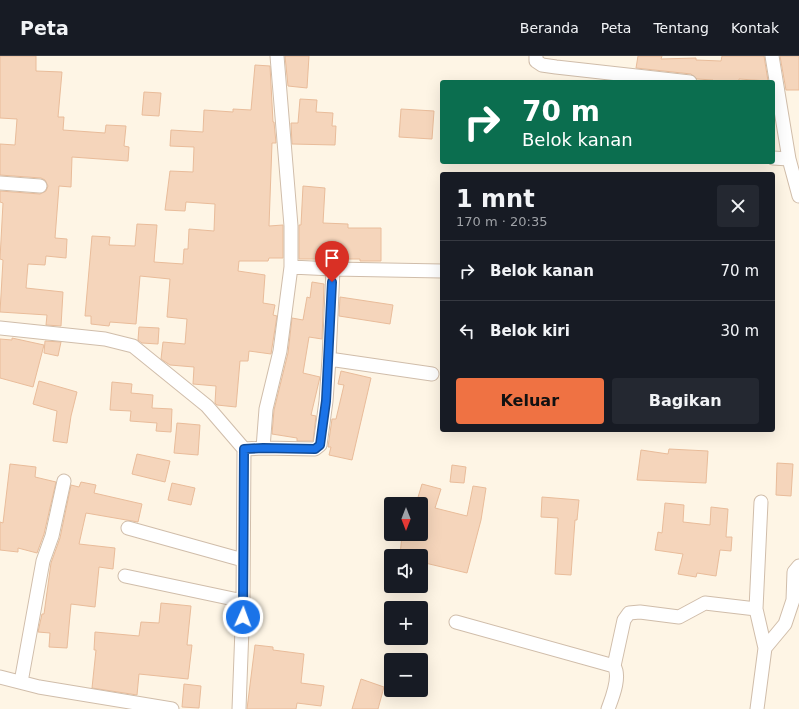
<!DOCTYPE html>
<html lang="id">
<head>
<meta charset="utf-8">
<style>
	:root { --surface:#171b24; --page:#242831; --text:#f1f3f6; --muted:#9ea1a6; --line:#363941; --accent:#ef7243 }
	body { margin:0; font-family:"DejaVu Sans",sans-serif; background:var(--page); color:var(--text); height:100vh; display:flex; flex-direction:column; font-size:15px; white-space:nowrap }
	* { box-sizing:border-box; margin:0 }
	p { font-size:13px; color:var(--muted) }
	.icon { flex:none; width:22px; height:22px; fill:none; stroke:currentColor; stroke-width:2; stroke-linecap:round; stroke-linejoin:round }
	.map { position:relative; flex:1; overflow:hidden }
	.drawer { position:absolute; left:440px; top:116px; width:335px; height:260px; display:flex; flex-direction:column; background:var(--surface); border-radius:4px; box-shadow:0 4px 16px #0002 }
	.drawer>* { flex:none }
	.hud { position:absolute; left:440px; top:24px; width:335px; height:84px; border-radius:4px; box-shadow:0 4px 16px #0002; background:#0b6e4f; color:#fff; overflow:hidden }
	.needle { width:26px; rotate:180deg }
	.tools { position:absolute; left:384px; top:441px; display:grid; gap:8px }
	.tools a { display:grid; place-items:center; width:44px; height:44px; border-radius:4px; background:var(--surface); box-shadow:0 4px 16px #0002; font-size:20px }
	.pin { position:absolute; display:grid; place-items:center; width:34px; height:34px; color:#fff; margin:-41px -17px; border-radius:50% 50% 50% 0; rotate:-45deg; box-shadow:0 0 4px #0007 }
	.pin .icon { rotate:45deg }
	.me { position:absolute; width:44px; margin:-22px; rotate:2deg; stroke-linejoin:round; filter:drop-shadow(0 0 3px #0008) }
	.turn { display:flex; align-items:center; gap:14px; height:84px; padding:0 16px; font-size:18px }
	.turn .icon { width:52px; height:52px; stroke-width:2.5 }
	.turn b { display:block; font-size:28px; line-height:34px }
	.round { display:grid; place-items:center; flex:none; width:42px; height:42px; border-radius:4px; background:var(--page) }
	.head { display:flex; align-items:center; justify-content:space-between; height:68px; padding:0 16px }
	h1 { font-size:24px; font-weight:600; line-height:30px }
	.button { display:flex; gap:8px; margin-top:auto; padding:8px 16px }
	.button a { flex:1; height:46px; border-radius:4px; background:var(--accent); color:#111; font-size:16px; font-weight:600; line-height:46px; text-align:center }
	.button a+a { background:var(--page); color:var(--text) }
	ul { padding:0; list-style:none }
	li { display:flex; align-items:center; gap:12px; height:60px; padding:0 16px; border-top:1px solid var(--line) }
	li div { flex:1 }
	li b { display:block; font-size:15px }
	li em { font-style:normal }
	header { display:flex; align-items:center; gap:24px; box-sizing:border-box; height:56px; padding:0 20px; background:var(--surface); border-bottom:1px solid var(--line) }
	header strong { font-size:19px }
	nav { display:flex; gap:22px; margin-inline-start:auto; font-size:14px }
	.map>svg:first-child { display:block }
	.building { fill:#f5d5bb; stroke:#e9bc9a }
	.lines { fill:none; stroke-linecap:round; stroke-linejoin:round }
	.minor-casing { stroke:#d0bdaa; stroke-width:15 }
	.minor { stroke:#fff; stroke-width:13 }
	.route-casing { stroke:#114b97; stroke-width:10 }
	.route { stroke:#1a73e8; stroke-width:7 }
</style>
</head>
<body>
<header>
<strong>Peta</strong>
<nav><a>Beranda</a><a>Peta</a><a>Tentang</a><a>Kontak</a></nav>
</header>
<div class="map">
<svg width="799" height="653" viewBox="0 0 799 653">
	<rect width="100%" height="100%" fill="#fef5e5"/>
	<path class="building" d="M0 0H36V15L62 16 58 61H64L63 74 105 77 106 69 126 70 124 90 129 91 128 105 72 101 71 131 59 130 55 182 67 183 66 202 46 200 45 209 28 208 26 232 63 236 61 270 46 269 47 259 0 256 3 204 0 203 3 147 0 146V135L40 138 46 135 48 130 45 124 41 122 0 119V88L15 89 17 63 0 62Z
		M285 0H309L307 32 288 30Z
		M638 0H662L661 3 696 2V4L721 5 722 0H764L768 25 739 23V26L712 25 713 24 697 23 691 18 636 12Z
		M780 0H799V34H786Z
		M255 9 270 10 273 66H274L276 87H272L269 170 283 169V202H269L268 205H239L238 215 265 219 263 247 275 249 273 259 277 260 271 298 249 295 248 305H240L236 351 217 349 215 347 216 330 193 328 194 311 170 309 161 303 163 286 185 288 187 263 167 261 170 223 140 220 136 268 110 266 109 270 91 268V260H85L92 180 110 181 109 189 135 190 137 168 157 169 154 206 183 208 184 193H188L189 173 214 175 215 148 186 146 185 155 165 154 170 115 193 116 194 91 170 90 171 74 203 76 204 54 233 56V53L251 54Z
		M144 36 161 37 159 60 142 59Z
		M300 43 317 44 316 56 333 57 332 70H336L335 89 292 88 291 67H298Z
		M401 53 434 55 432 83 399 81Z
		M303 130 325 132 323 167 348 168V172H381V205H360V203H299V169H301Z
		M312 226 324 228 322 283 309 281 303 317 320 321 311 359 316 360 313 385H297V382L272 378 274 354 288 297 292 262 303 264 307 241 310 242Z
		M340 241 393 249 390 268 339 260Z
		M139 271 159 272 158 288 142 287 138 284Z
		M12 282 44 289 33 331 0 322V283L12 284Z
		M45 285 61 286 58 300 44 297Z
		M341 315 371 322 352 404 329 399 331 391H328L332 363H336L344 329 338 328Z
		M39 325 77 336 71 360 67 387 53 385 57 355 33 348Z
		M112 326 132 328 131 337 153 339 152 352 172 353 171 376 156 375 157 367 130 365 131 355 110 354Z
		M177 367 200 369 198 399 174 397Z
		M669 393 708 395 706 427 637 424 641 394 668 398Z
		M137 398 170 405 165 426 132 418Z
		M777 407 793 408 791 440 776 439Z
		M10 408 36 411 35 421 56 426 44 478 37 497 18 492V496L0 494V466L3 467Z
		M452 409 466 411 464 427 450 426Z
		M81 426 96 429 94 437 142 448 138 466 86 457 79 488 115 492 113 513 99 511 95 551 71 548 67 592 49 591 50 577 38 576 42 558H44L51 507 60 482 71 429 79 431Z
		M172 427 195 432 191 449 168 444Z
		M422 428 441 433 435 452 467 460 473 430 486 432 481 464 467 517 421 506V500H400L402 478H421V448H416Z
		M542 441 579 444 577 464H575L571 519 555 518 558 462 541 461Z
		M665 447 684 449 683 466 710 469 711 451 728 453 726 481H732L731 495 720 494 716 520 697 517 696 521 678 518 683 498 655 494 658 476 662 477Z
		M161 547 191 550 187 589H192L188 623 139 618 137 639 92 632 96 594H94L95 576 139 580 141 566 159 567Z
		M255 589 273 591V594L304 598 301 627 324 630 321 650 297 647 296 653H247Z
		M361 623 384 631 378 653H352Z
		M184 628 201 630 199 652 182 651Z"/>
	<g class="lines">
		<g class="minor-casing">
			<path id="minor" d="M536 0V5L542 9 556 11 690 26
				M772 0 789 103 799 140
				M773 102 789 103
				M0 127 40 130
				M291 211 333 213 442 215
				M0 272 105 283 133 290 207 350 244 393 243 545 239 653
				M329 303 333 213
				M263 392 266 353 280 295 291 211V170L277 0
				M244 393 263 392 315 393 320 389 326 345 329 303 432 318
				M128 472 243 504
				M125 520 243 545
				M456 566 614 610C621 621 612 642 608 653
				M765 592 785 568 793 544 794 516 799 510
				M614 610 624 564 629 557 640 556 679 561 705 547 756 553
				M0 621 39 631 172 653
				M21 626 43 505 52 480 64 425
				M757 653 765 592 756 553 761 446"/>
		</g>
		<use href="#minor" class="minor"/>
	</g>
	<g class="lines">
		<g class="route-casing">
			<path id="route" d="M243 561 244 393 263 392 315 393 320 389 326 345 332 226"/>
		</g>
		<use href="#route" class="route"/>
	</g>
</svg>
<div class="tools">
<a><svg class="needle" viewBox="-14 -14 28 28"><path d="M0-13l5 13h-10z" fill="#e53935"/><path d="M0 13l5-13h-10z" fill="#9ea1a6"/></svg></a>
<a><svg class="icon" aria-label="sound" viewBox="0 0 24 24"><path d="M4 9h4l5-4v14l-5-4H4zM17 9q2 3 0 6"/></svg></a>
<a>+</a>
<a>−</a>
</div>
<div class="pin" style="left:332px;top:226px;background:#d93025"><svg class="icon" aria-label="arrive" viewBox="0 0 24 24"><path d="M6 21V4h12l-3 4 3 4H6"/></svg></div>
<svg class="me" style="left:243px;top:561px" viewBox="-20 -20 40 40"><circle r="17" fill="#1a73e8" stroke="#fff" stroke-width="3"/><path d="M0-11L8 9 0 5-8 9z" fill="#fff"/></svg>
<div class="hud">
<div class="turn"><svg class="icon" aria-label="right" viewBox="0 0 24 24"><path d="M7 20v-9h11M14 6l5 5-5 5"/></svg><div><b>70 m</b>Belok kanan</div></div>
</div>
<section class="drawer">
<div class="head"><div><h1>1 mnt</h1><p>170 m · 20:35</p></div><a class="round"><svg class="icon" aria-label="close" viewBox="0 0 24 24"><path d="M6 6l12 12M18 6L6 18"/></svg></a></div>
<ul>
<li><svg class="icon" aria-label="right" viewBox="0 0 24 24"><path d="M7 20v-9h11M14 6l5 5-5 5"/></svg><div><b>Belok kanan</b></div><em>70 m</em></li>
<li><svg class="icon" aria-label="left" viewBox="0 0 24 24"><path d="M17 20v-9H6M10 6l-5 5 5 5"/></svg><div><b>Belok kiri</b></div><em>30 m</em></li>
</ul>
<div class="button"><a>Keluar</a><a>Bagikan</a></div>
</section>
</div>
</body>
</html>
